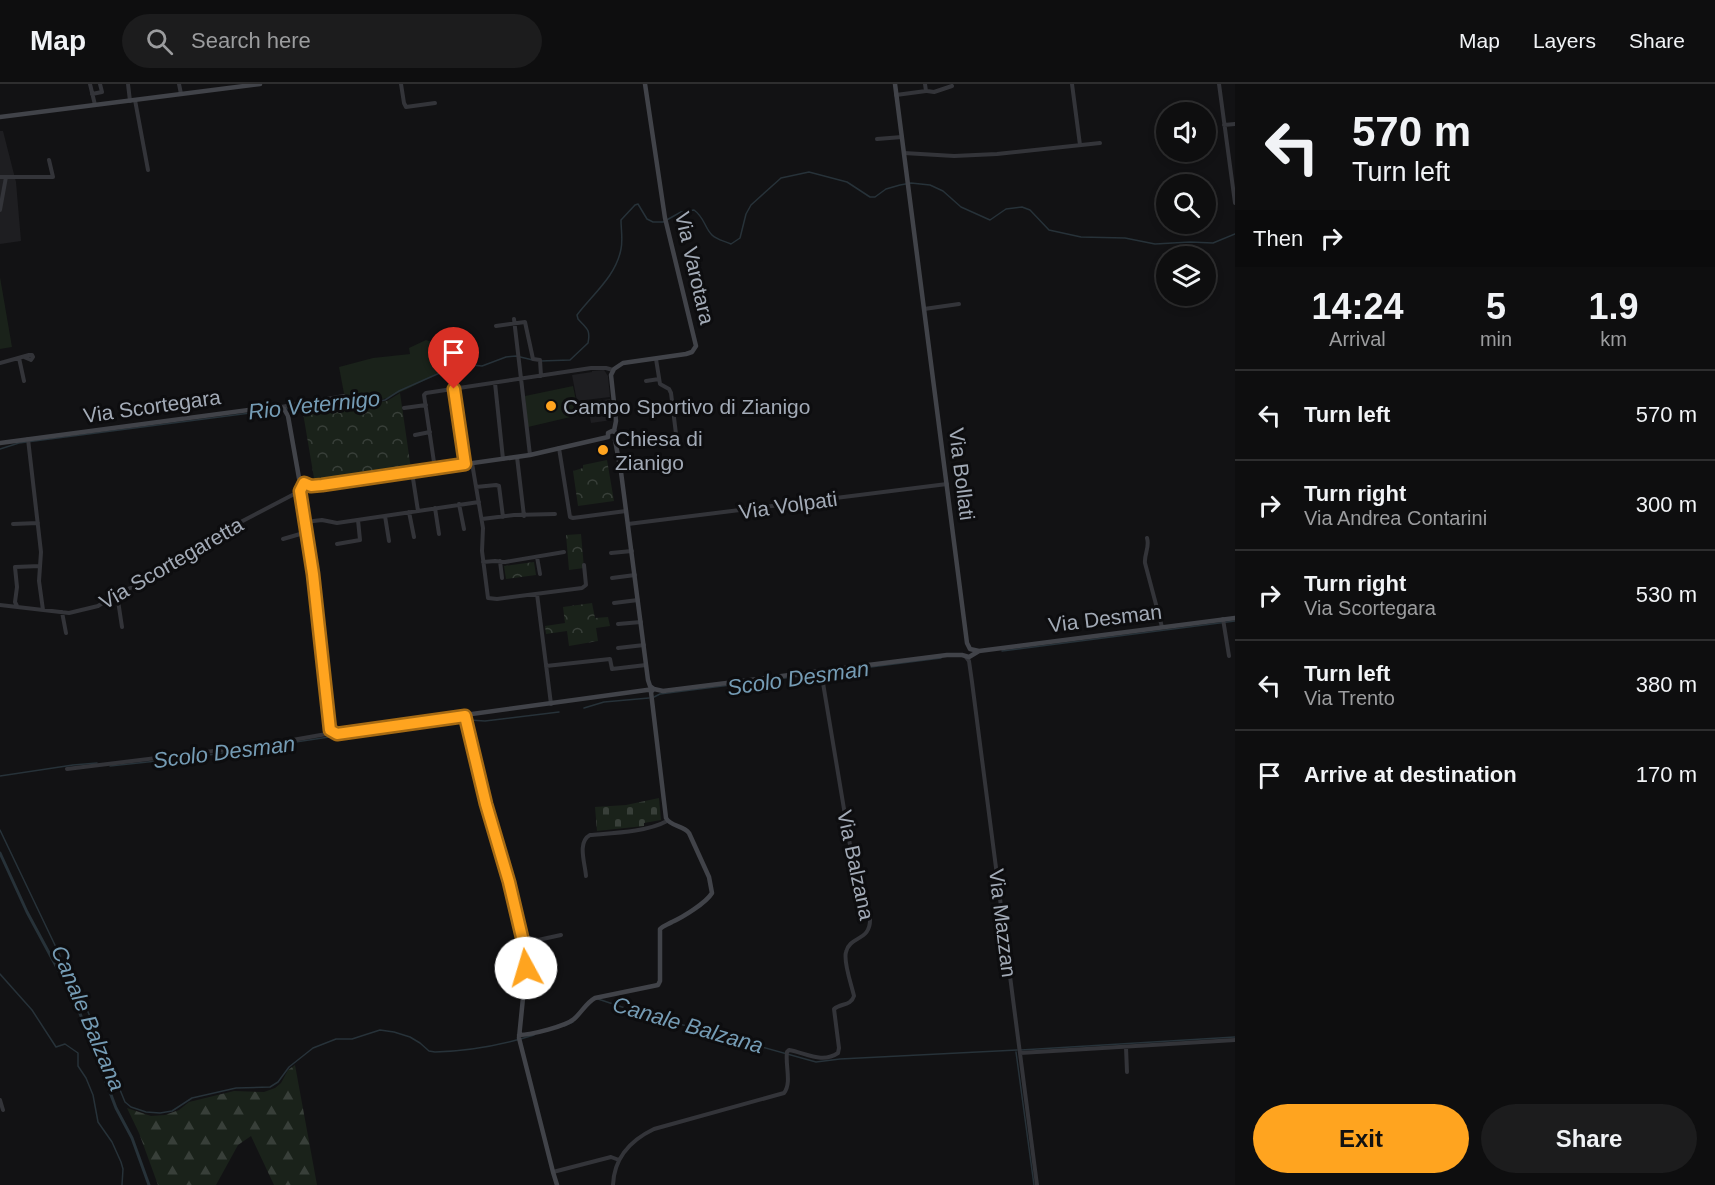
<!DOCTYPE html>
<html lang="en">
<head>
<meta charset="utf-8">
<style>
	:root { --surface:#0e0e0f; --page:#1c1c1d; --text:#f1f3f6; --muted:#9b9c9e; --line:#2e2e2f; --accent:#ffa41f }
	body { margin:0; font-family:Arial,sans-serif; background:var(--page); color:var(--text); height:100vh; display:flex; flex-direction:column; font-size:22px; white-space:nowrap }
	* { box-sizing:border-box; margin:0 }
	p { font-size:20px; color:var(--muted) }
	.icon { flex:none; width:33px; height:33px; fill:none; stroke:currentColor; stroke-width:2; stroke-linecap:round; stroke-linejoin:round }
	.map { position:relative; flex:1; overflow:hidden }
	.drawer { display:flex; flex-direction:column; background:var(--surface); width:480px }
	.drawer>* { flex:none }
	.guide { background:#0e0e0f; color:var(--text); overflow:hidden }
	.controls { position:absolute; left:1156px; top:18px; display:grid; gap:12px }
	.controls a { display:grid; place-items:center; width:60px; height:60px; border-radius:50%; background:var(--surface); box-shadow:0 3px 9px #0003,0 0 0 2px var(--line); font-size:30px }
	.pin { position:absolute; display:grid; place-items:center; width:51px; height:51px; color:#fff; margin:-62px -26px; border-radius:50% 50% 50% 0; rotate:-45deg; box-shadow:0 0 6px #0007 }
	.pin .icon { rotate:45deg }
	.me { position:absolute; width:66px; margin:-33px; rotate:354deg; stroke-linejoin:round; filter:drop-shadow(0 0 4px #0008) }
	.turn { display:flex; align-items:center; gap:21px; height:126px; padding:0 18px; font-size:27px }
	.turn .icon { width:78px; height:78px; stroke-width:2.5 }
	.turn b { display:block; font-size:42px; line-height:51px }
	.then { display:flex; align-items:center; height:57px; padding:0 18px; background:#0003; gap:12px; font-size:22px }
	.eta { display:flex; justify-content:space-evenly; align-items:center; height:102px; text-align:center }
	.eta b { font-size:36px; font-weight:700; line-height:42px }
	.cta { display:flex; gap:12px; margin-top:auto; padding:12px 18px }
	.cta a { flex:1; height:69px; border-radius:36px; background:var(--accent); color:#111; font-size:24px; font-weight:700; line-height:69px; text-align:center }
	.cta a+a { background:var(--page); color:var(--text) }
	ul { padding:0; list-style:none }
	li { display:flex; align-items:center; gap:18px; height:90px; padding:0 18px; border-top:2px solid var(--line) }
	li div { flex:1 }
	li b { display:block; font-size:22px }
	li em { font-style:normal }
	header { display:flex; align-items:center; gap:36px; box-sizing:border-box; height:84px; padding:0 30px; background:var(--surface); border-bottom:2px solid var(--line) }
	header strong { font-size:28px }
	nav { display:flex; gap:33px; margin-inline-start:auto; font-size:21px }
	.search { width:420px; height:54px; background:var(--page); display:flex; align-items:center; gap:15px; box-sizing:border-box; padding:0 21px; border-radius:33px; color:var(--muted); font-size:22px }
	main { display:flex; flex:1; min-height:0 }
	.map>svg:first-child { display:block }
	.built { fill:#1e1e21 }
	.green { fill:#1a221a }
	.forest { fill:url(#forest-firs) }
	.cemetery { fill:url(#cemetery-stones) }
	.park { fill:url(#park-crowns) }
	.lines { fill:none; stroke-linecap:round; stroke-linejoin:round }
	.stream { stroke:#273239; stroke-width:1.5 }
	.canal { stroke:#273239; stroke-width:3 }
	.street { stroke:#333439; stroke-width:4 }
	.secondary { stroke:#414349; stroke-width:4.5 }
	.route-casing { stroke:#a66b14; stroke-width:15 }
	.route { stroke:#ffa41f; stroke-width:10 }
	.poi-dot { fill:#ffa41f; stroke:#0d0d0f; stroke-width:2 }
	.labels { text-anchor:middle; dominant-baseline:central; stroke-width:6; stroke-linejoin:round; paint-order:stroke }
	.street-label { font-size:21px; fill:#a2aab6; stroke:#0d0d0f }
	.poi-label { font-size:21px; fill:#a2aab6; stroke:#0d0d0f; text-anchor:start }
	.water-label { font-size:22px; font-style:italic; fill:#759cb5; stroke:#0d0d0f }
</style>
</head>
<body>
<header>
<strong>Map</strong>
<div class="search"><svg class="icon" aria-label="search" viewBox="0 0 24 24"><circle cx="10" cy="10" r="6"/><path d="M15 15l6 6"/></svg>Search here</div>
<nav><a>Map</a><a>Layers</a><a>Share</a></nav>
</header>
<main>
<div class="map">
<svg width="1235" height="1101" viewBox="0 0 1235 1101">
	<defs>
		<pattern id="forest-firs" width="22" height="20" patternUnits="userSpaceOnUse" patternTransform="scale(1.5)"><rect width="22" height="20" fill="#1a221a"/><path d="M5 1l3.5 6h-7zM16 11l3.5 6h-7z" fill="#383f39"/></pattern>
		<pattern id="cemetery-stones" width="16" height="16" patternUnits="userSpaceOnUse" patternTransform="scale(1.5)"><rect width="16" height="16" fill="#1a221a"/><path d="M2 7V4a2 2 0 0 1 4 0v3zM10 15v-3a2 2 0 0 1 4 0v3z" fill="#383f39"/></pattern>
		<pattern id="park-crowns" width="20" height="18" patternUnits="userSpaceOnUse" patternTransform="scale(1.5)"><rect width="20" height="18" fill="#1a221a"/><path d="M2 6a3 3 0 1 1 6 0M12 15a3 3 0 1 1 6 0" fill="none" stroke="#383f39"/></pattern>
	</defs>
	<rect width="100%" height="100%" fill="#121214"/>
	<path class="built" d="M0 47H3L16 98 21 157 0 160Z
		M604 286 608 292 610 313 577 317 572 291 592 288V287Z
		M610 315 612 336 591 339 587 318Z"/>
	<path class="green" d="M0 193 12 263 0 265Z
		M426 256 434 259 446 283C438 291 385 317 373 318 364 319 355 314 345 315L339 283 373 274 410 270 409 264Z
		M573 302 579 331 528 343 525 312Z"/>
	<path class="forest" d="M295 981 317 1101H274L251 1052 238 1061 216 1101H158L139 1049 127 1024 151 1032 165 1031 179 1026 189 1018 234 1007 264 1008 275 1004 281 999 288 986Z"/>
	<path class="cemetery" d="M659 714 661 736 644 739V742L597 747 595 723 626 721Z"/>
	<path class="park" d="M400 309 411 385 315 400 302 323 351 317 367 320 387 317Z
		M607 376 614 417 578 422 573 387 583 384V381Z
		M581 450 584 484 569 486 566 451Z
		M534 478 536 491 506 495 504 482Z
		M592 519 595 534 608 533 610 542 596 544 598 557 569 562 567 547 546 550 545 542 565 539 563 523Z"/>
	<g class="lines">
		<path class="stream" d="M540 277 570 276 588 259C591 245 586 244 578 235L577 231C593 210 616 192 621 165 623 156 621 145 621 136L635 121 638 120 647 135 653 138H663L681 128 694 126C705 134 704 143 712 151 717 156 725 157 731 160L740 154 746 130 751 121 781 94 809 88 847 98 870 113H875L886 105 900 101 911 99 930 101 943 107 961 123 990 136 1006 125 1022 123 1030 126 1049 146 1081 153 1125 154 1155 160 1190 158 1213 159 1235 150
			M286 325 352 314 370 319 385 316 399 307 460 280 482 282 506 273 516 272 533 276
			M0 365 19 359 281 325
			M1002 567 1235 537
			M654 613 660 610 941 574
			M584 624 604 618 649 614
			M110 682 195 673 329 653 469 636 485 637 559 628
			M0 692 73 681 97 679
			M0 746 64 880 66 881 77 901 125 1018 131 1023 146 1028 160 1029 172 1027 192 1014 236 1004 270 1003 278 998 289 983 313 964 336 955H352L380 946 394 948 410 953 420 959 429 967 435 968C468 967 502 961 534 951
			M0 890 32 926 56 963 65 960 78 969V982L86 994 93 1011 98 1038 112 1058 121 1078 123 1085 122 1101
			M598 915 640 929 816 978 840 975 1017 966
			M564 942 573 938
			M1021 966 1235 953
			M1016 968 1034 1101"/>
		<path class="canal" d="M0 769 27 828 76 919 116 1024 132 1054 149 1101"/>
		<path class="street" d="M90 0 95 21
			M128 0 130 17
			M179 0 181 10
			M401 0 404 19 406 23 435 19
			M1072 0 1080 61
			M1219 0 1235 119
			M927 7 934 8 952 2
			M92 10 102 8 100 0
			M896 11 926 7 925 0
			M135 16 148 86
			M1224 41 1235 40
			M877 55 902 53
			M904 69 954 72 997 70 1100 59
			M0 93H53L49 76
			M0 126 6 93
			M924 225 959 220
			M514 235 530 371
			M496 242 525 238 533 275 540 276 541 292
			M19 274 24 297
			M0 279 29 271H32L33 273 31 276 24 273
			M646 297 659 295
			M495 299 503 375
			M454 305 465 380
			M281 323 344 312
			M404 324 426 321
			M651 326 673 324
			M415 351 430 348
			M28 355 41 468 39 497 43 526
			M654 356 673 353 676 350 671 309 669 305 660 300 656 275
			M559 364 570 433 573 434 626 427
			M517 373 524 432
			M472 379 483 444 482 467 488 514 497 515 582 504 586 501 584 481
			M435 385 424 311 426 309 591 284H606L613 286
			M412 388 418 427
			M476 403 496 401 499 402 503 433
			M459 420 464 445
			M435 424 439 450
			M409 428 414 453
			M385 432 389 457
			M482 435 514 431 555 430
			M305 438 322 436 337 439 479 418
			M13 440 38 439
			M628 440 947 400
			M1147 454C1150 463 1144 470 1145 479L1162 543
			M283 455 307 448
			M337 460 360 456 358 436
			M611 469 632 467
			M537 473 540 490
			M500 477 502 494
			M483 478 495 477 505 478 564 468
			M612 494 635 491
			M117 510 122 543
			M537 510 551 620
			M614 519 638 516
			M0 521 69 529 98 522 120 508 143 499 208 455 300 407
			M17 522 15 518 17 503 15 483 40 482
			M62 528 66 549
			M1223 535 1229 572
			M618 540 641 538
			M618 564 644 561
			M966 573 969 577 972 598 1037 1101
			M546 582 610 575 612 585 646 581
			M67 685 270 660 332 649
			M586 792C585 779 577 758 590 751 613 749 647 748 667 737
			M522 852 538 856 561 851
			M1126 963 1127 988
			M1020 969 1235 956
			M0 1016 3 1026
			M553 1088 611 1073 619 1076
			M613 1101C614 1074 631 1056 654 1045L784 1009C792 999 785 981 787 968L789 966C806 969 822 980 838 969L839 964 834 925C841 919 851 922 854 912 852 902 843 878 846 868 850 851 871 858 870 834L851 767 821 587"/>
		<path class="secondary" d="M895 0 967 559 970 565 979 567 1235 534
			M0 33 260 0
			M614 347 616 337 611 291 614 285 623 279 686 270 692 268 696 262 665 134 645 0
			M608 353V349L612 347 615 348 617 351 615 356 621 388 648 596 650 602 654 605
			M0 359 279 322 284 325 288 332 299 394 304 399 311 402 530 371 608 353
			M304 399 300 407 313 490 330 645 334 649 654 605 663 607 947 571H962L969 573 979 567
			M465 632 486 721 509 798 525 866 526 884 519 954 553 1088 557 1101
			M519 951C531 951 566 942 574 935 582 928 586 919 595 914L658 901 660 897V845C664 841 667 841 672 838 683 833 706 819 712 809L709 793 689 749C683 741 671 743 666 734L651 608 654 605"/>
	</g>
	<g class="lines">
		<g class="route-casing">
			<path id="route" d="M454 305 465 380 322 401 311 402 304 399 300 407 313 490 330 646 337 650 465 632 486 720 509 798 525 866 526 884"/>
		</g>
		<use href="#route" class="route"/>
	</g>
	<g class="poi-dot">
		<circle cx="551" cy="322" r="6"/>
		<circle cx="603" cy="366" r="6"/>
	</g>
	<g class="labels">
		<g class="street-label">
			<text transform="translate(695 184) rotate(77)">Via Varotara</text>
			<text transform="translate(152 322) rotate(-8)">Via Scortegara</text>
			<text transform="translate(962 390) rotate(83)">Via Bollati</text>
			<text transform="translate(788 421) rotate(-8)">Via Volpati</text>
			<text transform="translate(171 479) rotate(-30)">Via Scortegaretta</text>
			<text transform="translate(1105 534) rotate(-7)">Via Desman</text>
			<text transform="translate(856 781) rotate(78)">Via Balzana</text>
			<text transform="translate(1003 839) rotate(83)">Via Mazzan</text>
		</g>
		<g class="poi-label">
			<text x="563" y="322">Campo Sportivo di Zianigo</text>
			<text x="615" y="354">Chiesa di<tspan x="615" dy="24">Zianigo</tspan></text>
		</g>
		<g class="water-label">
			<text transform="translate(314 321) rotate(-6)">Rio Veternigo</text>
			<text transform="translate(798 594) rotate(-8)">Scolo Desman</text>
			<text transform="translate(224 668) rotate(-7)">Scolo Desman</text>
			<text transform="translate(88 934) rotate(67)">Canale Balzana</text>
			<text transform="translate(688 941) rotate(16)">Canale Balzana</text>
		</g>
	</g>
</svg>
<div class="controls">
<a><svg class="icon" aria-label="sound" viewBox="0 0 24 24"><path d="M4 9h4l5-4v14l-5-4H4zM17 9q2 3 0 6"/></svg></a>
<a><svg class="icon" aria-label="search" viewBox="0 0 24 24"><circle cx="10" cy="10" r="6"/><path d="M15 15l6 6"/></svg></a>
<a><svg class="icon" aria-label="layers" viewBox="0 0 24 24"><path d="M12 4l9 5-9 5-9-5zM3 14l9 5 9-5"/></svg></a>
</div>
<div class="pin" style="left:454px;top:305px;background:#d93025"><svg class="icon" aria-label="arrive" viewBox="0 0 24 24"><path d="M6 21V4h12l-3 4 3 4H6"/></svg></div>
<svg class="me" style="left:526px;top:884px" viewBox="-20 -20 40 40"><circle r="19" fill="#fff"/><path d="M0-13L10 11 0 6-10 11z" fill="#ffa41f"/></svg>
</div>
<section class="drawer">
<div class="guide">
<div class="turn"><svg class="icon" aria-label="left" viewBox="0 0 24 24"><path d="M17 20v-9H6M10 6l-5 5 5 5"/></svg><div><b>570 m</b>Turn left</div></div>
<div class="then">Then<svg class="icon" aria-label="right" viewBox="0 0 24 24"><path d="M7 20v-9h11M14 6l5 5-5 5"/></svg></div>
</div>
<div class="eta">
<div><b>14:24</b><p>Arrival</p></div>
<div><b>5</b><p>min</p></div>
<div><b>1.9</b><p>km</p></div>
</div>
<ul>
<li><svg class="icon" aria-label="left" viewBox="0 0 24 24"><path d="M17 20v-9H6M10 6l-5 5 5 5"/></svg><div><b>Turn left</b></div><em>570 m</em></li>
<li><svg class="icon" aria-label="right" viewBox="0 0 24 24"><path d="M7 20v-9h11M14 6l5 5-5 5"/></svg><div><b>Turn right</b><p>Via Andrea Contarini</p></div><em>300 m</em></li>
<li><svg class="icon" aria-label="right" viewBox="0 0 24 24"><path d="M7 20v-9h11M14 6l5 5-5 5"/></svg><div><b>Turn right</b><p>Via Scortegara</p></div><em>530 m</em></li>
<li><svg class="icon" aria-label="left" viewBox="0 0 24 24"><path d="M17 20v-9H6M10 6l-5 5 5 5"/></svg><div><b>Turn left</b><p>Via Trento</p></div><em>380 m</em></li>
<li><svg class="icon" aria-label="arrive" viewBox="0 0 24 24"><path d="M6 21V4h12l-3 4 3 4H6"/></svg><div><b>Arrive at destination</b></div><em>170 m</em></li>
</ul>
<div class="cta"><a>Exit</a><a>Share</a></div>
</section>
</main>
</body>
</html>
